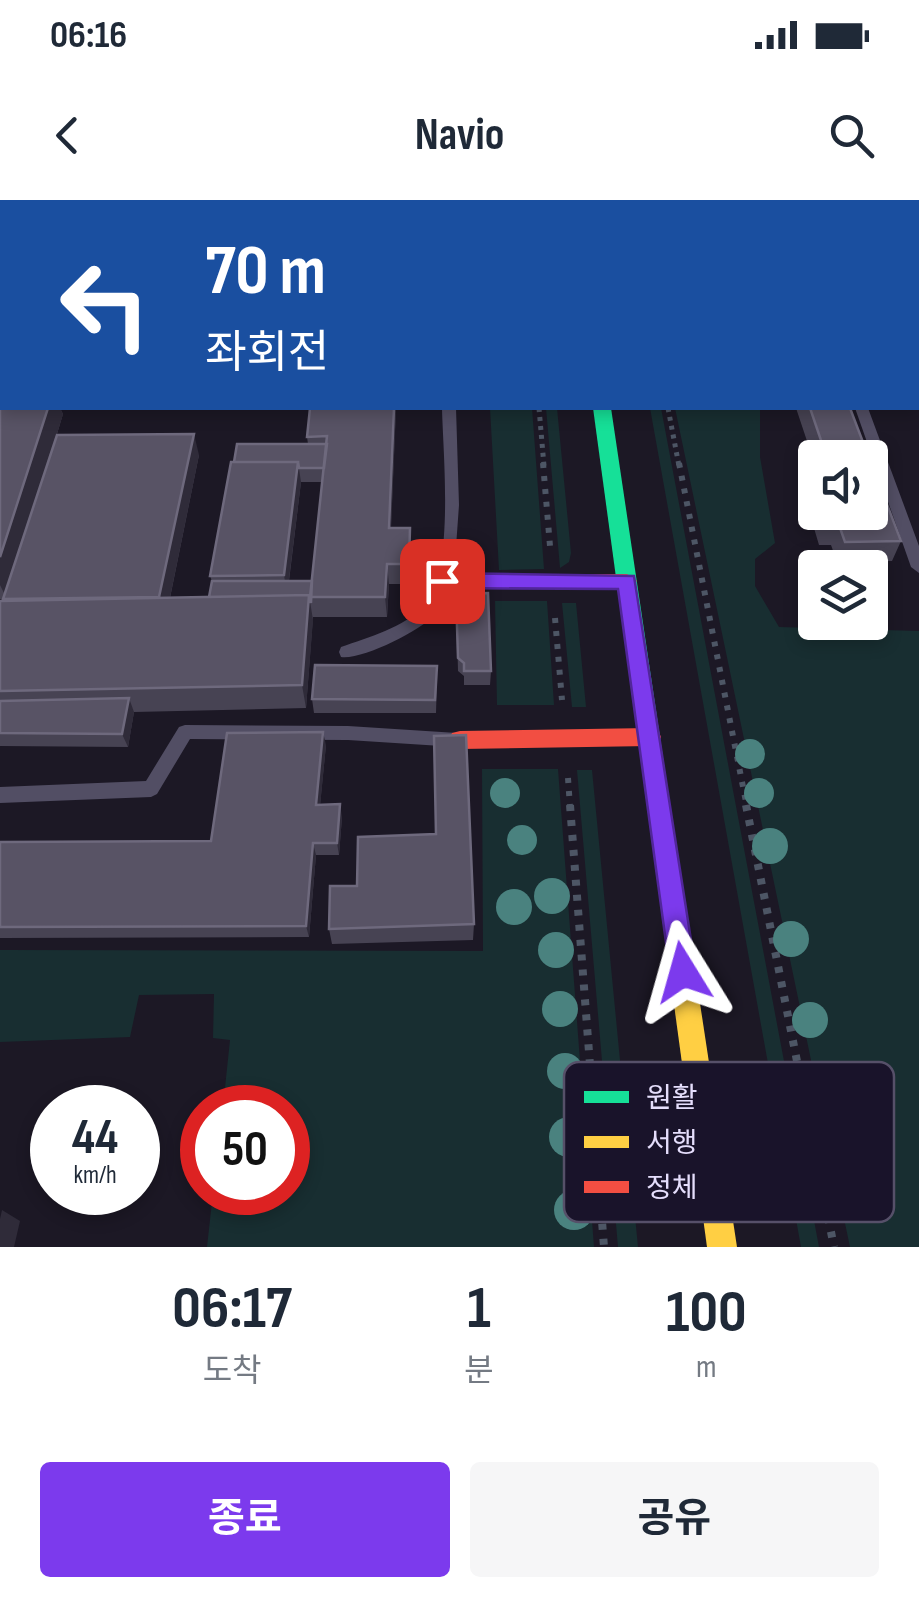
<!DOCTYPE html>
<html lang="ko">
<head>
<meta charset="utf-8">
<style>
	:root { --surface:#fff; --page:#f6f6f7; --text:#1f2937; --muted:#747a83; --accent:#7c3aed }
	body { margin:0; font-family:"Sofia Sans Condensed","Noto Sans KR",sans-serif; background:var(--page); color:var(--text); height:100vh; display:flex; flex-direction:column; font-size:38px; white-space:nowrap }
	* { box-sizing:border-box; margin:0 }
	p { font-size:32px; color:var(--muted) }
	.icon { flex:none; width:55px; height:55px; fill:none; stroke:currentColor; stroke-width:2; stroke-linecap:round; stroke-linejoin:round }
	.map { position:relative; height:1047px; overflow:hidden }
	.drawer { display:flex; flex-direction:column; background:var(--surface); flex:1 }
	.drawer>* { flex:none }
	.hud { position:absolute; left:0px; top:0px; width:920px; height:210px; box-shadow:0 5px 15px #0003; background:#1a4fa0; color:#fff; overflow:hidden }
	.controls { position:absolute; left:798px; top:240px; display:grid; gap:20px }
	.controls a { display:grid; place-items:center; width:90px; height:90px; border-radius:10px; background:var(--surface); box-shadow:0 5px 15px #0003; font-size:50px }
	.speed { position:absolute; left:30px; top:885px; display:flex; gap:20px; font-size:50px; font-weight:700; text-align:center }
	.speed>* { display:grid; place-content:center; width:130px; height:130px; border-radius:50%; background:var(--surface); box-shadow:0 5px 15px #0003; line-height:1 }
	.speed small { font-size:25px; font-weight:400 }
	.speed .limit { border:15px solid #d22; background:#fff; color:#111 }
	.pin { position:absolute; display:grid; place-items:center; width:85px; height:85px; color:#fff; margin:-42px; border-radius:20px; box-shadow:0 5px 15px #0006 }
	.me { position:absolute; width:110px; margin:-55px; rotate:352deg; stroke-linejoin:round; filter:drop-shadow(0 0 8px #0008) }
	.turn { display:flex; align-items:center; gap:35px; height:210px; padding:0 40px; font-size:45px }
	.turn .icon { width:130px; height:130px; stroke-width:2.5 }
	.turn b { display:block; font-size:70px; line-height:85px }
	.eta { display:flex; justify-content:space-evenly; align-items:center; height:170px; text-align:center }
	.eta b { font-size:60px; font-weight:700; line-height:70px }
	.primary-button { display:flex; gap:20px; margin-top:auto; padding:20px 40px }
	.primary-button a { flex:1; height:115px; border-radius:10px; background:var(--accent); color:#fff; font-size:40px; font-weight:700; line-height:115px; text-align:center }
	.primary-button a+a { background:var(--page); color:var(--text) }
	.status { display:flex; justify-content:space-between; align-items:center; height:70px; padding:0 50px; background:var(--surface); direction:ltr }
	.status svg { height:28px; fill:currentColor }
	header { display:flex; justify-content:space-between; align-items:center; height:130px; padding:0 40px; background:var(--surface); font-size:45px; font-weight:700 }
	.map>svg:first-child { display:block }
	.green { fill:#182e31 }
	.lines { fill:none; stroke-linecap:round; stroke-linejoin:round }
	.path-far2 { stroke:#4d5665; stroke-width:5; stroke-dasharray:4 5; stroke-linecap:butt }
	.path-far1 { stroke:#4d5665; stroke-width:6; stroke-dasharray:5 8; stroke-linecap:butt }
	.path { stroke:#4d5665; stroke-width:8; stroke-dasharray:6 9; stroke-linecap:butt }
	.lane { fill:#524e64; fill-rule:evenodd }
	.fast { fill:#16e098; fill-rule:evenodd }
	.slow { fill:#ffcf43; fill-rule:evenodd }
	.jam { fill:#f24e42; fill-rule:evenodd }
	.tree { fill:#4a827f }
	.wall { fill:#474353; fill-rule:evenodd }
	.shaded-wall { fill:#2f2b39 }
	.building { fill:#585365; stroke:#6e697d; stroke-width:2.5 }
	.route { fill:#7c3aed; stroke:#51269a; stroke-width:2.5 }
	.key { fill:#19132a; stroke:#565069; stroke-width:2.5 }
	.key-label { font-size:28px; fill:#e5defc }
</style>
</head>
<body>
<div class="status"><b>06:16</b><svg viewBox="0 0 49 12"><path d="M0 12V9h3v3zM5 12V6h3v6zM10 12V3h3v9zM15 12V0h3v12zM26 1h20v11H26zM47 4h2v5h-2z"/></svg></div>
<header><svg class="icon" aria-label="back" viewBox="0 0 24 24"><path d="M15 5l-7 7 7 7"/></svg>Navio<svg class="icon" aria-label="search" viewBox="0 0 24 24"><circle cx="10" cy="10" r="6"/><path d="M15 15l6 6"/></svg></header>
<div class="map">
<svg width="919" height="1047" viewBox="0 0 919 1047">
	<rect width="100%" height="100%" fill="#1c1825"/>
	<path class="green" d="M490 208H532L544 369 499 370Z
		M546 208H557L571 353 569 362 560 368Z
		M650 208H661L819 1047H801Z
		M675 208H760V257L775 343 755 359V386L779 427 919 431V1047H850Z
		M495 401H547L554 505H497Z
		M562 403H576L586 507H572Z
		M482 569H558L594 1047H207L213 993 288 992V908L223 907 230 840 213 838 214 794 139 795 130 837 0 842V750L483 751Z
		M577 570H592L638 1047H618Z"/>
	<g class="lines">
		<path class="path-far2" d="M539 208 544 266
			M668 208 679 266"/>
		<path class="path-far1" d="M543 263 550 346
			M679 263 747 607
			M555 418 562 500
			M568 578 570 607"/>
		<path class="path" d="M570 605 604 1047
			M746 605 834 1047"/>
		<path class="lane" d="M778 0H790L791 2H780Z
			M918 136H919V144H918Z
			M442 208H456L459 305 454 375 498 376 506 382 498 388 450 387C447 397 443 407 435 415 419 431 363 460 341 457L339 452 341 447C369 437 403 428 424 406 455 373 443 254 442 208Z
			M855 208H868L919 346V373L911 367Z
			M185 525 348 526 457 533 463 535 466 540 463 545 457 547 348 540 190 539 157 594 151 597 0 603V587L146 581 179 527Z"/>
		<path class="fast" d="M593 208H611L679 665 676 673 667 676 658 673 655 665Z"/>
		<path class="slow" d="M667 654 676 657 679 665 737 1047H707L655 665 658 657Z"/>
		<path class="jam" d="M567 0H581V2H567Z
			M627 374 637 381 627 388 498 389 488 382 498 375Z
			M650 528 658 530 661 537 658 544 650 546 460 549 452 547 449 540 452 533 460 531Z"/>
	</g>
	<g class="tree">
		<circle cx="750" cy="554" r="15"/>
		<circle cx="505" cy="593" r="15"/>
		<circle cx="759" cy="593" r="15"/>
		<circle cx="522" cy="640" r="15"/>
		<circle cx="770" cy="646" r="18"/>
		<circle cx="552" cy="696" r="18"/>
		<circle cx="514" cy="707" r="18"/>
		<circle cx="791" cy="739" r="18"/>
		<circle cx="556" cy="750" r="18"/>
		<circle cx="560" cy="809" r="18"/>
		<circle cx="810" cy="820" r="18"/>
		<circle cx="565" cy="871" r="18"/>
		<circle cx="569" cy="937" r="20"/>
		<circle cx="849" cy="1003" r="20"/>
		<circle cx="574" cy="1010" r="20"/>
	</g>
	<path class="wall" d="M825 0H895L896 2H826Z
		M0 132H2V208H60L63 214 51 254 199 255 170 398 209 397 212 381 210 376 308 244 307 237 310 208H396L391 328H410V384H389L387 417H313L306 508 134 512 128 547 0 546V401H4L3 399H0ZM301 282H322L312 381H289Z
		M918 156H919V196L918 193Z
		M796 208H850L869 258H815V265Z
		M815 306V312H870L901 341 892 361 837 362 831 345H819L811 318Z
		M456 394 491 471 490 485H464V476L458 471Z
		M437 479 436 513H314L312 499Z
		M326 545 320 605 342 617 339 655H316L309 737 0 738V642L211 641Z
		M474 724 473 740 332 744 329 729Z"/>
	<path class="shaded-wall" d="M48 208H60L63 214 7 399 0 385V357Z
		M394 208H396L390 348 389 328Z
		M194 234 199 255 166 417 159 397Z
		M298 262 301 282 287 395 284 375Z
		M410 328 411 348 410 384 409 364Z
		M387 364 389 384 387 417 385 397Z
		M309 395 313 420 306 508 302 485Z
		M129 498 134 512 128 547 122 534Z
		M323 532 326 545 319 617 316 605Z
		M340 604 342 617 339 655 337 643Z
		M313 643 316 655 309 737 306 726Z
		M2 1010 20 1021 14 1047H0V1019Z"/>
	<path class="building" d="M839 0H895L896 2H840Z
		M0 132H2V173H0Z
		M0 190H2V208H48L0 357Z
		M310 208H394L389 328H410L409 364H387L385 397H310L327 236 307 237Z
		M810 208H850L869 258H827Z
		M194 234 159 397 3 399 57 235Z
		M237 244H327L324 268H299L298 262H234Z
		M870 260 901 341 845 342 839 325H827L823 312H870Z
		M231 262H298L284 375 210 376Z
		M212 381H312L311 403 309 395 209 397Z
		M488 393 491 471H464V463L458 458 456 394Z
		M309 395 302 485 0 491V401Z
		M315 465 437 466 435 500 312 499Z
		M129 498 122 534 0 533V501Z
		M323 532 316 605 340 604 337 643H313L306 726 0 727V642L211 641 227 533Z
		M466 535 474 724 329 729 330 686H357L358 637 436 634 434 536Z"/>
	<path class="route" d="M442 373 634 376 696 772 692 781 683 785 674 781 670 772 618 389 442 388 432 381Z"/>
	<rect x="564" y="862" width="330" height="160" rx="15" class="key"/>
	<rect x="584" y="891" width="45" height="12" fill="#16e098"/>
	<rect x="584" y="936" width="45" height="12" fill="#ffcf43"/>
	<rect x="584" y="981" width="45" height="12" fill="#f24e42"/>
	<g class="key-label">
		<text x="646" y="907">원활</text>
		<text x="646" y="952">서행</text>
		<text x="646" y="997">정체</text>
	</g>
</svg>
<div class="controls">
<a><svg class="icon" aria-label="sound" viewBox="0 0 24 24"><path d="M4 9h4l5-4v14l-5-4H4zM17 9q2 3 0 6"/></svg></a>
<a><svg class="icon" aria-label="layers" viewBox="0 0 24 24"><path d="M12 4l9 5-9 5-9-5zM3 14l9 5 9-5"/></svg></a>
</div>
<div class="speed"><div>44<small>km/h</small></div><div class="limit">50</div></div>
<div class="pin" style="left:442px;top:381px;background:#d93025"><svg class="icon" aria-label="arrive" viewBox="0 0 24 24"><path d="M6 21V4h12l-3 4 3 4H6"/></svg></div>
<svg class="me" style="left:683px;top:772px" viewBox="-20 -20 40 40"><path d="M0-17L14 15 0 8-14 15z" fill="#7c3aed" stroke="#fff" stroke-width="4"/></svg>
<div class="hud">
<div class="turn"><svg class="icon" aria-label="left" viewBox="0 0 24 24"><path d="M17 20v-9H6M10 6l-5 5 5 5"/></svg><div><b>70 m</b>좌회전</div></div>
</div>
</div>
<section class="drawer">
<div class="eta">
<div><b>06:17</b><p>도착</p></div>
<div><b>1</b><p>분</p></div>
<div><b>100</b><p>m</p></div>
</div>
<div class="primary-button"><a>종료</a><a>공유</a></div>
</section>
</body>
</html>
